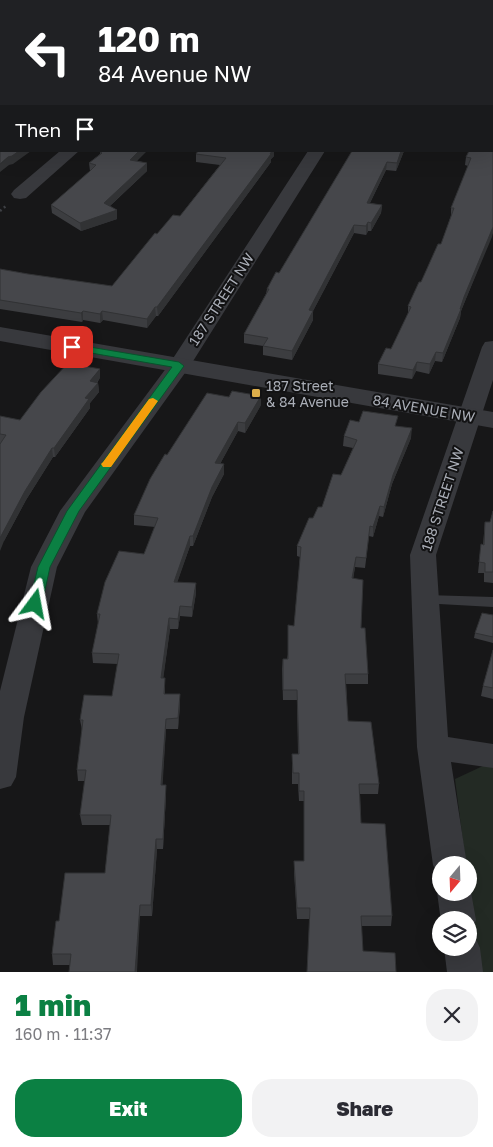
<!DOCTYPE html>
<html lang="en">
<head>
<meta charset="utf-8">
<style>
	:root { --surface:#fff; --page:#f2f2f3; --text:#2b2b33; --muted:#7c7c81; --accent:#0b8043 }
	body { margin:0; font-family:"Golos Text",sans-serif; background:var(--page); color:var(--text); height:100vh; display:flex; flex-direction:column; font-size:19px; white-space:nowrap }
	* { box-sizing:border-box; margin:0 }
	p { font-size:16px; color:var(--muted) }
	.icon { flex:none; width:28px; height:28px; fill:none; stroke:currentColor; stroke-width:2; stroke-linecap:round; stroke-linejoin:round }
	.map { position:relative; height:972px; overflow:hidden }
	.panel { display:flex; flex-direction:column; background:var(--surface); flex:1 }
	.panel>* { flex:none }
	.guide { position:absolute; left:0px; top:0px; width:494px; height:152px; box-shadow:0 5px 20px #0002; background:#202124; color:#fff; overflow:hidden }
	.needle { width:32px; rotate:199deg }
	.controls { position:absolute; left:432px; top:856px; display:grid; gap:10px }
	.controls a { display:grid; place-items:center; width:45px; height:45px; border-radius:50%; background:var(--surface); box-shadow:0 5px 20px #0002; font-size:25px }
	.pin { position:absolute; display:grid; place-items:center; width:42px; height:42px; color:#fff; margin:-21px; border-radius:10px; box-shadow:0 2px 8px #0006 }
	.me { position:absolute; width:55px; margin:-28px; rotate:13deg; stroke-linejoin:round; filter:drop-shadow(0 0 4px #0008) }
	.turn { display:flex; align-items:center; gap:18px; height:105px; padding:0 15px; font-size:22px }
	.turn .icon { width:65px; height:65px; stroke-width:2.5 }
	.turn b { display:block; font-size:35px; line-height:42px }
	.then { display:flex; align-items:center; height:48px; padding:0 15px; background:#0003; gap:10px; font-size:19px }
	.round { display:grid; place-items:center; flex:none; width:52px; height:52px; border-radius:20px; background:var(--page) }
	.summary { display:flex; align-items:center; justify-content:space-between; height:85px; padding:0 15px }
	h1 { font-size:30px; font-weight:800; line-height:38px; color:var(--accent) }
	.action { display:flex; gap:10px; margin-top:auto; padding:10px 15px }
	.action a { flex:1; height:58px; border-radius:20px; background:var(--accent); color:#fff; font-size:20px; font-weight:800; line-height:58px; text-align:center }
	.action a+a { background:var(--page); color:var(--text) }
	.map>svg:first-child { display:block }
	.green { fill:#232a24 }
	.lines { fill:none; stroke-linecap:round; stroke-linejoin:round }
	.path { stroke:#3e4044; stroke-width:2.5; stroke-dasharray:2 3; stroke-linecap:butt }
	.service { fill:#38393d; fill-rule:evenodd }
	.minor { fill:#38393d; fill-rule:evenodd }
	.tertiary { fill:#38393d; fill-rule:evenodd }
	.wall { fill:#3c3d40 }
	.shaded-wall { fill:#313234 }
	.building { fill:#46474b; stroke:#313234 }
	.route { fill:#0b8043; stroke:#07532c }
	.slow { fill:#f59e0b }
	.poi-dot { fill:#ddae4a; stroke:#121213; stroke-width:2 }
	.labels { text-anchor:middle; dominant-baseline:central; stroke-width:4; stroke-linejoin:round; paint-order:stroke }
	.street-label { font-size:14px; fill:#aaaeb7; stroke:#121213 }
	.poi-label { font-size:14px; fill:#aaaeb7; stroke:#121213; text-anchor:start }
</style>
</head>
<body>
<div class="map">
<svg width="493" height="972" viewBox="0 0 493 972">
	<rect width="100%" height="100%" fill="#171718"/>
	<path class="green" d="M485 765 493 768V972H480L469 885V865H466L455 779Z"/>
	<g class="lines">
		<path class="path" d="M0 211 6 206"/>
		<path class="service" d="M426 595 493 597V607L421 603 419 600 421 597Z"/>
		<path class="minor" d="M18 0H40L41 1H19Z
			M287 0H302L303 1H288Z
			M463 0H477L478 1H464Z
			M492 29H493V38H492Z
			M492 48H493V56H492Z
			M60 151H79L26 198 20 199 14 198 11 194 14 190Z
			M308 151H325L190 366 85 512 57 567 24 717 16 777 11 786 0 789V691L31 567 60 511 170 363Z
			M493 341V380L436 555 448 737 493 744V768L451 762 467 865H441V876L438 875 433 865 417 747 410 555 482 347 485 342Z
			M441 882V892H469V887L471 892 476 920 471 931H469V920H441V922L437 892Z
			M469 935 475 937 480 948 483 972H447L444 948H469Z"/>
		<path class="tertiary" d="M0 327 493 412V428L0 341Z"/>
	</g>
	<path class="wall" d="M397 0H437L438 1H397Z
		M487 0H493V7L492 1H489Z
		M493 107V232L463 306 461 311 460 318 442 362 435 361 429 374 416 371 412 379 378 374V364L391 349 408 314V306L441 244 451 216V208L468 166 465 165 466 157Z
		M352 151H404L396 171 386 170 370 203 382 205 381 213 371 231H368L366 235 354 233 313 311V320L292 360 263 355V346L244 343V334L266 294 267 289 279 273Z
		M100 152 147 163V171L110 206 117 210V219L81 231 52 213 51 205 90 171 89 163 100 154Z
		M196 154 274 156 271 159V162L158 316H156L147 328 103 320 100 323 83 320 82 322 0 309V269L28 274 112 286 157 234 180 216 220 165 196 162Z
		M100 378 97 383H98L99 392 90 403V408L55 457H53L26 500 4 541 0 443V416L20 420Z
		M261 405 245 433 238 431 220 464 224 474 212 497 193 546H190L177 582 196 593 192 617 180 616 178 629H170L163 678H165V694H180V705L178 729H166L162 785H166V795L163 849H157L152 916H140L70 965H53L52 954 59 921 105 873 110 825H82L80 815 85 781H78L77 770 82 730 80 720 112 696 118 664 93 663 92 653 98 624 97 614 144 554 155 527 134 525V515L167 455Z
		M397 426 411 438 392 484 383 517 379 516 373 537 369 536 365 568 355 567 353 578 368 674V684H346L348 721 379 784 378 794H360L361 823 392 916 391 926H361L363 951 396 972 309 919H297L294 872V861H304V801H299L298 784H292V754H298L297 700H283L282 669 283 659H287L294 626 300 557 297 556V546L313 518 322 507 341 475 353 448 343 446 344 436Z
		M493 511V583L484 582V573H478L481 544 483 545 485 522H490Z
		M493 615V643L474 638 475 633Z
		M493 650V699L481 696 483 686Z"/>
	<path class="shaded-wall" d="M19 151H31L13 164 9 165 0 172V164L8 157Z
		M139 151H147L130 168V160Z
		M272 151H274V156L271 159V162L158 316 157 307Z
		M401 151H404L396 171 397 163Z
		M387 162 386 170 366 211 367 203Z
		M147 163V171L104 211V203Z
		M382 205 381 213 371 231V223Z
		M117 210V219L81 231 80 223Z
		M368 222V231L366 235V226Z
		M354 225V233L313 311V320L292 360V351L309 310Z
		M493 227V232L492 237 463 306 461 311 460 318 442 362 443 353 464 297Z
		M155 307 156 316 147 328V319Z
		M83 311V320L82 322 81 313Z
		M102 311 103 320 100 323V314Z
		M436 352 435 361 429 374 430 364Z
		M417 362 416 371 412 379 413 370Z
		M100 369V378L90 390V381Z
		M98 383 99 392 90 403V408L55 457 54 448 85 398Z
		M261 396V405L245 433V423Z
		M238 422V431L215 473V463Z
		M412 428 411 438 392 484 383 517 384 507 393 475Z
		M52 448 53 457 26 500 4 541 0 551V538L3 531 25 491Z
		M224 464V474L212 497 193 546V536L212 487Z
		M380 506 379 516 373 537V527Z
		M190 536V546L174 592V582Z
		M356 557 355 567 352 588V578Z
		M196 583V593L192 617V607Z
		M180 606V616L178 629V619Z
		M169 618 170 629 162 688 161 678Z
		M180 694V705L178 729V718Z
		M166 719V729L162 795 161 785Z
		M166 785V795L163 849V839Z
		M156 839 157 849 152 916 151 905Z
		M140 905V916L137 972H135Z"/>
	<path class="building" d="M105 0H263L264 1H103Z
		M320 0H355L356 1H320Z
		M414 0H437L438 1H415Z
		M0 43H1V72L0 71Z
		M492 69 493 70V86H492Z
		M1 84V151H19L12 156 8 157 0 164V85Z
		M493 107V227L464 297 460 309H461L443 353 436 352 430 364 417 362 413 370 378 364 386 348 391 349 411 307 408 306 419 282H421L438 244H441L454 208H451L471 158 466 157 469 151H492Z
		M101 151H139L130 160 147 163 104 203 117 210 80 223 51 205 90 171 96 165 89 163 102 153 100 152Z
		M198 151H272L270 154H271L157 307H155L147 319 102 311 100 314 83 311 81 313 0 300V269L28 274 112 286 155 233 157 234 173 215 180 216 226 158 196 154Z
		M352 151H401L397 163 387 162 367 203 382 205 371 223 368 222 366 226 354 225 309 310 313 311 292 351 263 346 268 338 244 334 269 289H267L276 272 279 273Z
		M68 363 100 369 90 381 98 383 85 398 89 399 54 448H52L25 491 0 538V444L6 435 0 434V416L20 420 41 392Z
		M232 391 261 396 245 423 238 422 215 463 224 464 212 487 193 536H190L174 582 196 583 192 607 180 606 178 619 169 618 161 678H165L164 694H180L178 718 166 719 161 785H166L163 839H156L151 905H140L135 972H69L71 954H52L56 921H59L65 873H105L111 815H80L86 770H77L83 720H80L84 695 112 696 119 654 92 653 100 614H97L105 582 119 551 144 554 158 518 134 515 150 479 165 454 167 455 207 393 229 397Z
		M363 411 398 416 395 426 412 428 393 475 384 507 380 506 373 527 370 526 366 558 356 557 352 578 363 580 361 628H365L368 674H345L348 721 371 722 379 784H359L361 823 385 824 392 916H361L363 951 395 953 396 972H307L310 908H297L294 861H304V791H299V773H293L292 754H299L297 690H283V659H288V625L294 626 301 547 297 546 309 518H313L318 507H322L333 474 341 475 357 440 344 436 350 420 359 422Z
		M493 511V572H485V563L479 562 481 544 484 545 485 522H490Z
		M482 613 493 615V637L475 633Z
		M493 650V688L483 686Z"/>
	<path class="route" d="M72 344 179 362 184 366 79 511 50 567 42 604 35 609 29 604 38 567 67 511 172 367 68 349V345Z"/>
	<path class="slow" d="M153 398 158 401 111 467H103L101 464 103 462 149 399Z"/>
	<rect class="poi-dot" x="251" y="388" width="10" height="10" rx="2.5"/>
	<g class="labels">
		<g class="street-label">
			<text transform="translate(221 299) rotate(-57)">187 STREET NW</text>
			<text transform="translate(424 408) rotate(10)">84 AVENUE NW</text>
			<text transform="translate(442 499) rotate(-72)">188 STREET NW</text>
		</g>
		<g class="poi-label">
			<text x="266" y="385">187 Street<tspan x="266" dy="16">&amp; 84 Avenue</tspan></text>
		</g>
	</g>
</svg>
<div class="controls">
<a><svg class="needle" viewBox="-14 -14 28 28"><path d="M0-13l5 13h-10z" fill="#e53935"/><path d="M0 13l5-13h-10z" fill="#7c7c81"/></svg></a>
<a><svg class="icon" aria-label="layers" viewBox="0 0 24 24"><path d="M12 4l9 5-9 5-9-5zM3 14l9 5 9-5"/></svg></a>
</div>
<div class="pin" style="left:72px;top:347px;background:#d93025"><svg class="icon" aria-label="arrive" viewBox="0 0 24 24"><path d="M6 21V4h12l-3 4 3 4H6"/></svg></div>
<svg class="me" style="left:35px;top:604px" viewBox="-20 -20 40 40"><path d="M0-17L14 15 0 8-14 15z" fill="#0b8043" stroke="#fff" stroke-width="4"/></svg>
<div class="guide">
<div class="turn"><svg class="icon" aria-label="left" viewBox="0 0 24 24"><path d="M17 20v-9H6M10 6l-5 5 5 5"/></svg><div><b>120 m</b>84 Avenue NW</div></div>
<div class="then">Then<svg class="icon" aria-label="arrive" viewBox="0 0 24 24"><path d="M6 21V4h12l-3 4 3 4H6"/></svg></div>
</div>
</div>
<section class="panel">
<div class="summary"><div><h1>1 min</h1><p>160 m · 11:37</p></div><a class="round"><svg class="icon" aria-label="close" viewBox="0 0 24 24"><path d="M6 6l12 12M18 6L6 18"/></svg></a></div>
<div class="action"><a>Exit</a><a>Share</a></div>
</section>
</body>
</html>
